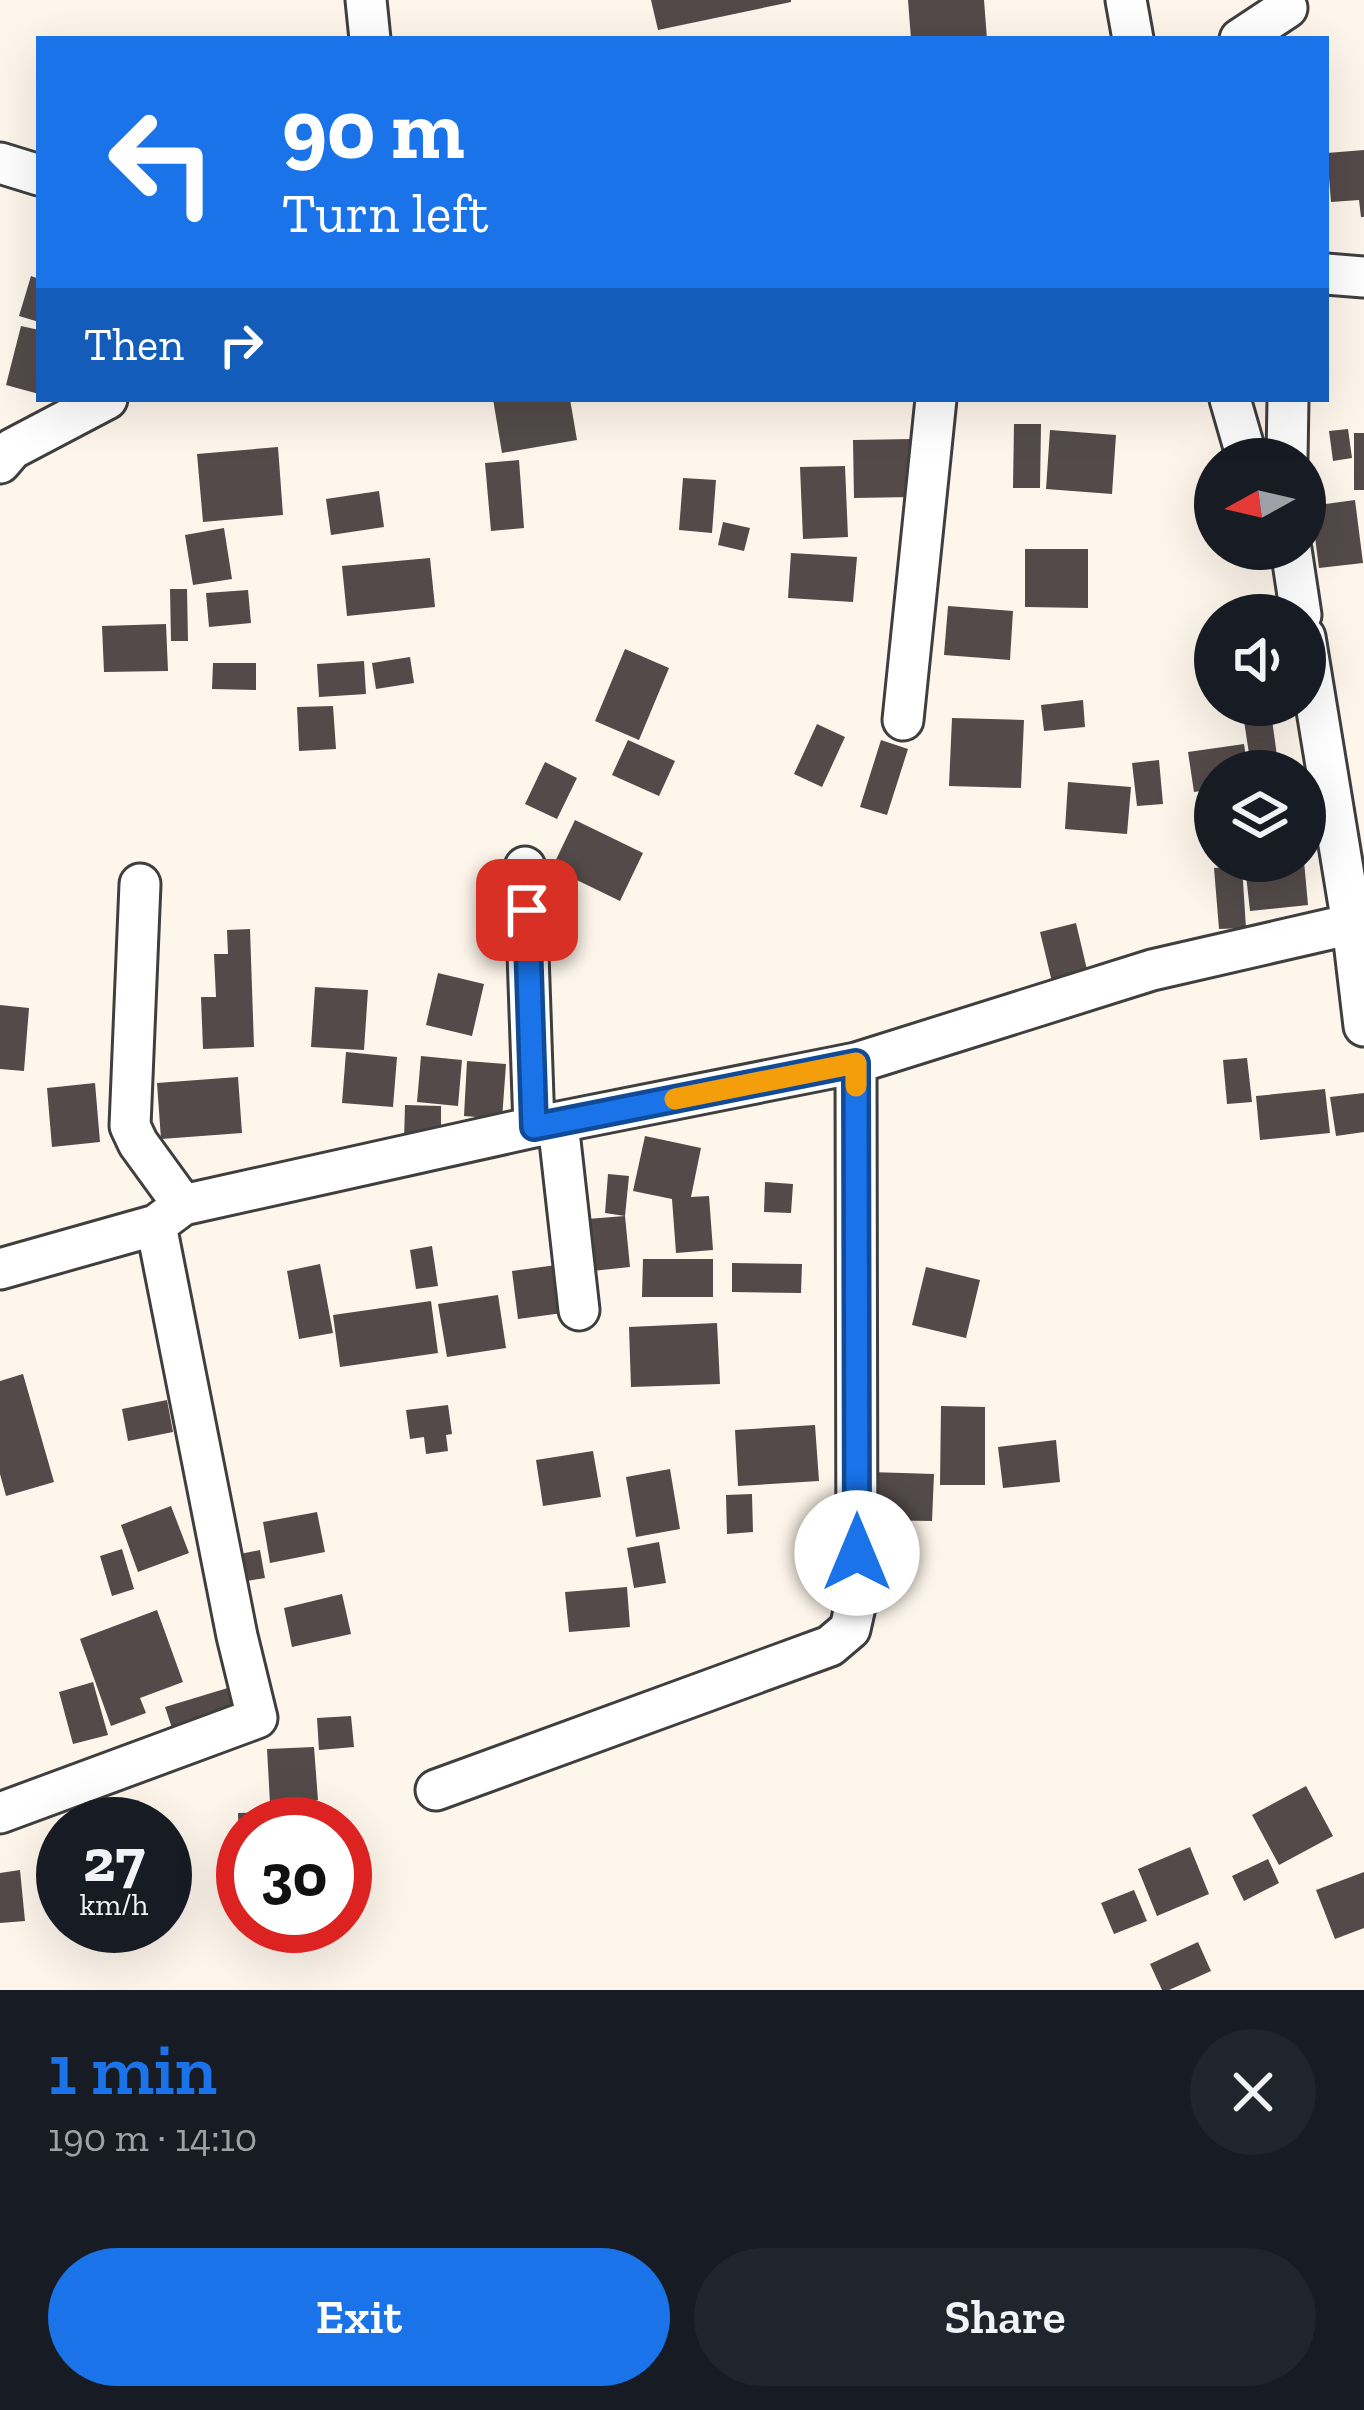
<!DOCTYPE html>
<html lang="en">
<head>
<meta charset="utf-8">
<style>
	:root { --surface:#171b24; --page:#20242c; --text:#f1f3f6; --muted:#9ea1a6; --accent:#1a73e8 }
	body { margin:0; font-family:"Zilla Slab",serif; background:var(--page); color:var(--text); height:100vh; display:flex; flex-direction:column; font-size:45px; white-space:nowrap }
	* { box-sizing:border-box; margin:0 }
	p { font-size:39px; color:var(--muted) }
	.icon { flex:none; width:66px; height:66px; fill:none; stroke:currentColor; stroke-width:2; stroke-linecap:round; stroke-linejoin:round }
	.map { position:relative; height:1990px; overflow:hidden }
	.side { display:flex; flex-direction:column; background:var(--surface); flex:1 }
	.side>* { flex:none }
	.banner { position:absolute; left:36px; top:36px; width:1293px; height:366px; border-radius:0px; box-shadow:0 12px 48px #0002; background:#1a73e8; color:#fff; overflow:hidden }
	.needle { width:78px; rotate:262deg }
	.fabs { position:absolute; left:1194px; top:438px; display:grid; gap:24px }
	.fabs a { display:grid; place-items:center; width:132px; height:132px; border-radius:50%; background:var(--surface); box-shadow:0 12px 48px #0002; font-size:60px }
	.speed { position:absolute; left:36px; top:1797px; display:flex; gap:24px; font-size:60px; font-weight:700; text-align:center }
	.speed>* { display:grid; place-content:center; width:156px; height:156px; border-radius:50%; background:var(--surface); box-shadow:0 12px 48px #0002; line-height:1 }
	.speed small { font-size:30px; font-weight:400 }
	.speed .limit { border:18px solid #d22; background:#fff; color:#111 }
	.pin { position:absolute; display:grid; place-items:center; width:102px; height:102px; color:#fff; margin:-51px; border-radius:24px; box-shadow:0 6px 18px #0006 }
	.me { position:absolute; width:132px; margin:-66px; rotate:0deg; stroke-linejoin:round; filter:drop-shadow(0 0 9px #0008) }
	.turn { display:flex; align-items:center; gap:42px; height:252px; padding:0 48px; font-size:54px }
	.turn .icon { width:156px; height:156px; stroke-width:2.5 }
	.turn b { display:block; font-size:84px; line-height:102px }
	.then { display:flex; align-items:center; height:114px; padding:0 48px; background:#0003; gap:24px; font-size:45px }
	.round { display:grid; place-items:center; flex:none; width:126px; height:126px; border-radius:63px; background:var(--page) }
	.head { display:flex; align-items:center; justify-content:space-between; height:204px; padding:0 48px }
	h1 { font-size:72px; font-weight:600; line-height:90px; color:var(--accent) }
	.button { display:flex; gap:24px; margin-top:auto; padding:24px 48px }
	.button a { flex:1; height:138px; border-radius:72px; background:var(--accent); color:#fff; font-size:48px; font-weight:600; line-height:138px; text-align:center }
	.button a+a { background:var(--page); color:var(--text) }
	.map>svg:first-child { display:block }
	.building { fill:#534a49 }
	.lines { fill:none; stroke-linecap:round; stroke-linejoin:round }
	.street-casing { stroke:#3f3f3f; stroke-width:45 }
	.street { stroke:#fff; stroke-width:39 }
	.route-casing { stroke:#114b97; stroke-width:30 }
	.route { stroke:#1a73e8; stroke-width:21 }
	.slow { stroke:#f59e0b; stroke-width:21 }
</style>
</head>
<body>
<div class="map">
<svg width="1364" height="1990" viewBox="0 0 1364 1990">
	<rect width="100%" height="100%" fill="#fef6eb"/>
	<path class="building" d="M651 0H791V2L658 30Z
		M908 0H984L987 39H911Z
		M1364 150V217H1361L1359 200 1331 202 1327 153Z
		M31 276 39 279V322L19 316Z
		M21 326 39 330V394L6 385Z
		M493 399H570L577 440 502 453Z
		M1014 424H1041L1040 488H1013Z
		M1348 429 1352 458 1333 461 1329 431Z
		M1050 430 1116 435 1112 494 1046 489Z
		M1354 433H1364V490H1354Z
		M914 439V497L854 498 853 440Z
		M278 447 283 515 203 522 197 454Z
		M519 460 524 528 491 531 485 463Z
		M845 466 848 537 803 539 800 467Z
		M683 478 716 480 712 533 679 530Z
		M379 491 384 527 331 535 326 499Z
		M1355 500 1363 563 1319 568 1311 506Z
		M723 522 750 528 744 551 718 545Z
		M224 528 232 579 193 585 185 535Z
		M1025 549H1088V608L1025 607Z
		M791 553 857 557 853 602 788 598Z
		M430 558 435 607 347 616 342 566Z
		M170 589H187L188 641H171Z
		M248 590 251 623 209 627 206 593Z
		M948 606 1013 611 1010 660 944 655Z
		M166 624 168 671 104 672 102 626Z
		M625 649 669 668 639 740 595 721Z
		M410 657 414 683 376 689 372 663Z
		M364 661 366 694 319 697 317 664Z
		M213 663H256V690L212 689Z
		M1083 700 1085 727 1044 731 1041 705Z
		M1258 705H1270L1277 756 1250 760 1242 708Z
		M333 706 336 749 299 751 297 707Z
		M952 718 1024 720 1021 788 949 786Z
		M817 724 845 737 822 787 794 774Z
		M628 740 675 761 659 796 612 775Z
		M881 740 908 749 887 815 860 807Z
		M1244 744 1248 771H1215V789L1194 792 1188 752Z
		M1159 760 1163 804 1137 806 1132 763Z
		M545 762 577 778 557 819 525 804Z
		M1068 782 1131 787 1127 834 1065 829Z
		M575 820 643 853 620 901 552 868Z
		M1304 861 1308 905 1250 911 1245 866Z
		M1242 866 1246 928 1219 929 1214 868Z
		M1076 923 1088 974 1052 982 1040 932Z
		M250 929 254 1047 203 1049 201 997H216L214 954H228L227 930Z
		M438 973 484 984 472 1036 426 1025Z
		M315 987 368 990 364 1050 311 1047Z
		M0 1005 29 1008 24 1071 0 1069Z
		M346 1052 397 1057 393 1107 342 1103Z
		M421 1056 462 1060 458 1106 417 1102Z
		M1247 1058 1252 1102 1227 1104 1223 1060Z
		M467 1061 506 1064 502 1119 464 1116Z
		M238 1077 242 1133 161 1139 157 1083Z
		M95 1083 100 1142 52 1147 47 1088Z
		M1325 1089 1330 1133 1260 1140 1256 1096Z
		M1364 1093V1132L1336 1136 1330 1097Z
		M405 1105 441 1106V1141H404Z
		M645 1136 701 1148 691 1197 709 1196 713 1250 676 1253 672 1199 633 1191Z
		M608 1174 629 1176 625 1216 605 1213Z
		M765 1182 793 1184 791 1213 764 1212Z
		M625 1216 630 1267 592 1271 587 1219Z
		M432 1246 438 1286 416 1289 410 1250Z
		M643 1259H713V1297H642Z
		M732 1263 802 1264 801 1293 732 1292Z
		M320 1264 333 1333 299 1339 287 1271Z
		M564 1264 570 1312 518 1319 512 1271Z
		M926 1267 980 1280 966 1338 912 1325Z
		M498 1295 506 1348 447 1357 438 1304Z
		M431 1301 438 1353 340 1367 333 1315Z
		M717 1323 720 1384 631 1387 629 1327Z
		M23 1374 54 1482 6 1496 0 1474V1381Z
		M167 1400 173 1432 128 1441 122 1409Z
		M448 1405 452 1434 446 1435 448 1451 426 1454 424 1437 410 1439 406 1410Z
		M941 1406 985 1407V1485H940Z
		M815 1425 819 1481 738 1486 735 1430Z
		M1056 1440 1060 1482 1003 1488 998 1447Z
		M593 1451 601 1497 543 1506 536 1460Z
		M670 1469 680 1529 636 1537 626 1477Z
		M870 1472 934 1474 932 1521 869 1520Z
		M752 1494 753 1532 727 1534 726 1495Z
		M171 1506 189 1553 138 1572 121 1525Z
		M317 1512 325 1552 270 1563 263 1522Z
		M659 1542 666 1583 634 1588 627 1548Z
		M122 1549 134 1589 112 1596 100 1556Z
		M260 1550 265 1578 240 1582 235 1555Z
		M627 1587 630 1627 569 1632 565 1592Z
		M342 1594 351 1634 292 1647 284 1608Z
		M157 1610 183 1682 140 1698 146 1713 111 1726 80 1639Z
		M93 1682 108 1735 73 1744 59 1692Z
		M231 1687 239 1714 174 1734 165 1707Z
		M351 1716 354 1747 319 1750 317 1718Z
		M314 1747 318 1800 270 1803 267 1749Z
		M1306 1786 1333 1836 1279 1865 1252 1815Z
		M276 1812V1824H243V1842H239L238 1813Z
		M63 1844V1894H60L53 1845Z
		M1190 1847 1209 1894 1157 1916 1138 1869Z
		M1268 1859 1279 1883 1244 1901 1232 1876Z
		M20 1870 25 1921 0 1923V1873Z
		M1364 1872V1928L1335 1939 1316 1890Z
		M1134 1890 1147 1921 1114 1934 1101 1903Z
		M1198 1942 1211 1971 1169 1990H1162L1150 1964Z"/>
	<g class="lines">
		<g class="street-casing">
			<path id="street" d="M366 0 370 39
				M1126 0 1133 39
				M1240 39 1287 8
				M0 163 39 175
				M1326 274 1364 277
				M1230 399 1245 451 1250 459
				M1287 459 1288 399
				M0 463 12 449 107 399
				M1291 549 1301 615
				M1305 637 1352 924 1364 1026
				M903 720 936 399
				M525 867 534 1127
				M140 884 130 1126 138 1143 183 1205
				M558 1123 579 1310
				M0 1269 156 1225 183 1205 534 1127 856 1063 1152 970 1352 924
				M436 1790 830 1646 850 1629 857 1598 856 1063
				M0 1813 257 1718 237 1636 156 1225"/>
		</g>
		<use href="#street" class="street"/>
	</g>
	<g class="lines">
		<g class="route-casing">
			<path id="route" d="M527 910 534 1127 856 1063 857 1553"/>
		</g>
		<use href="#route" class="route"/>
		<path class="slow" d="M675 1099 856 1063V1086"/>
	</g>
</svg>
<div class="fabs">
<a><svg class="needle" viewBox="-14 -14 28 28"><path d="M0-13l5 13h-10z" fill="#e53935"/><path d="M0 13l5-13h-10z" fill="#9ea1a6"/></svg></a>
<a><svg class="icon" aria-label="sound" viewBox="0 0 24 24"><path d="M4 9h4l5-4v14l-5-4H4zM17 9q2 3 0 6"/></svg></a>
<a><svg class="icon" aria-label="layers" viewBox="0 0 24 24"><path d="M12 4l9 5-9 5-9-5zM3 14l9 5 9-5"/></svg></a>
</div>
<div class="speed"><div>27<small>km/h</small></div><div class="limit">30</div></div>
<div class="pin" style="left:527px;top:910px;background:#d93025"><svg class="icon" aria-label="arrive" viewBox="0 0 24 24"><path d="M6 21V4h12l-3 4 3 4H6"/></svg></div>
<svg class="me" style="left:857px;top:1553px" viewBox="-20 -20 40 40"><circle r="19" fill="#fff"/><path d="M0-13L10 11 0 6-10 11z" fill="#1a73e8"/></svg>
<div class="banner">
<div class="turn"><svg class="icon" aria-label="left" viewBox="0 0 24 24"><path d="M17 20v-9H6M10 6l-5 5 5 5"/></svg><div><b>90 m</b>Turn left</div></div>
<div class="then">Then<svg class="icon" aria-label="right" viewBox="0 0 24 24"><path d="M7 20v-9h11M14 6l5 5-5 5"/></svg></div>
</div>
</div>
<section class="side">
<div class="head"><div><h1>1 min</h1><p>190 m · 14:10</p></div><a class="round"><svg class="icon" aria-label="close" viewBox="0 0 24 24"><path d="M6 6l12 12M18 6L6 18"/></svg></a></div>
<div class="button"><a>Exit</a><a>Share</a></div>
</section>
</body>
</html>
